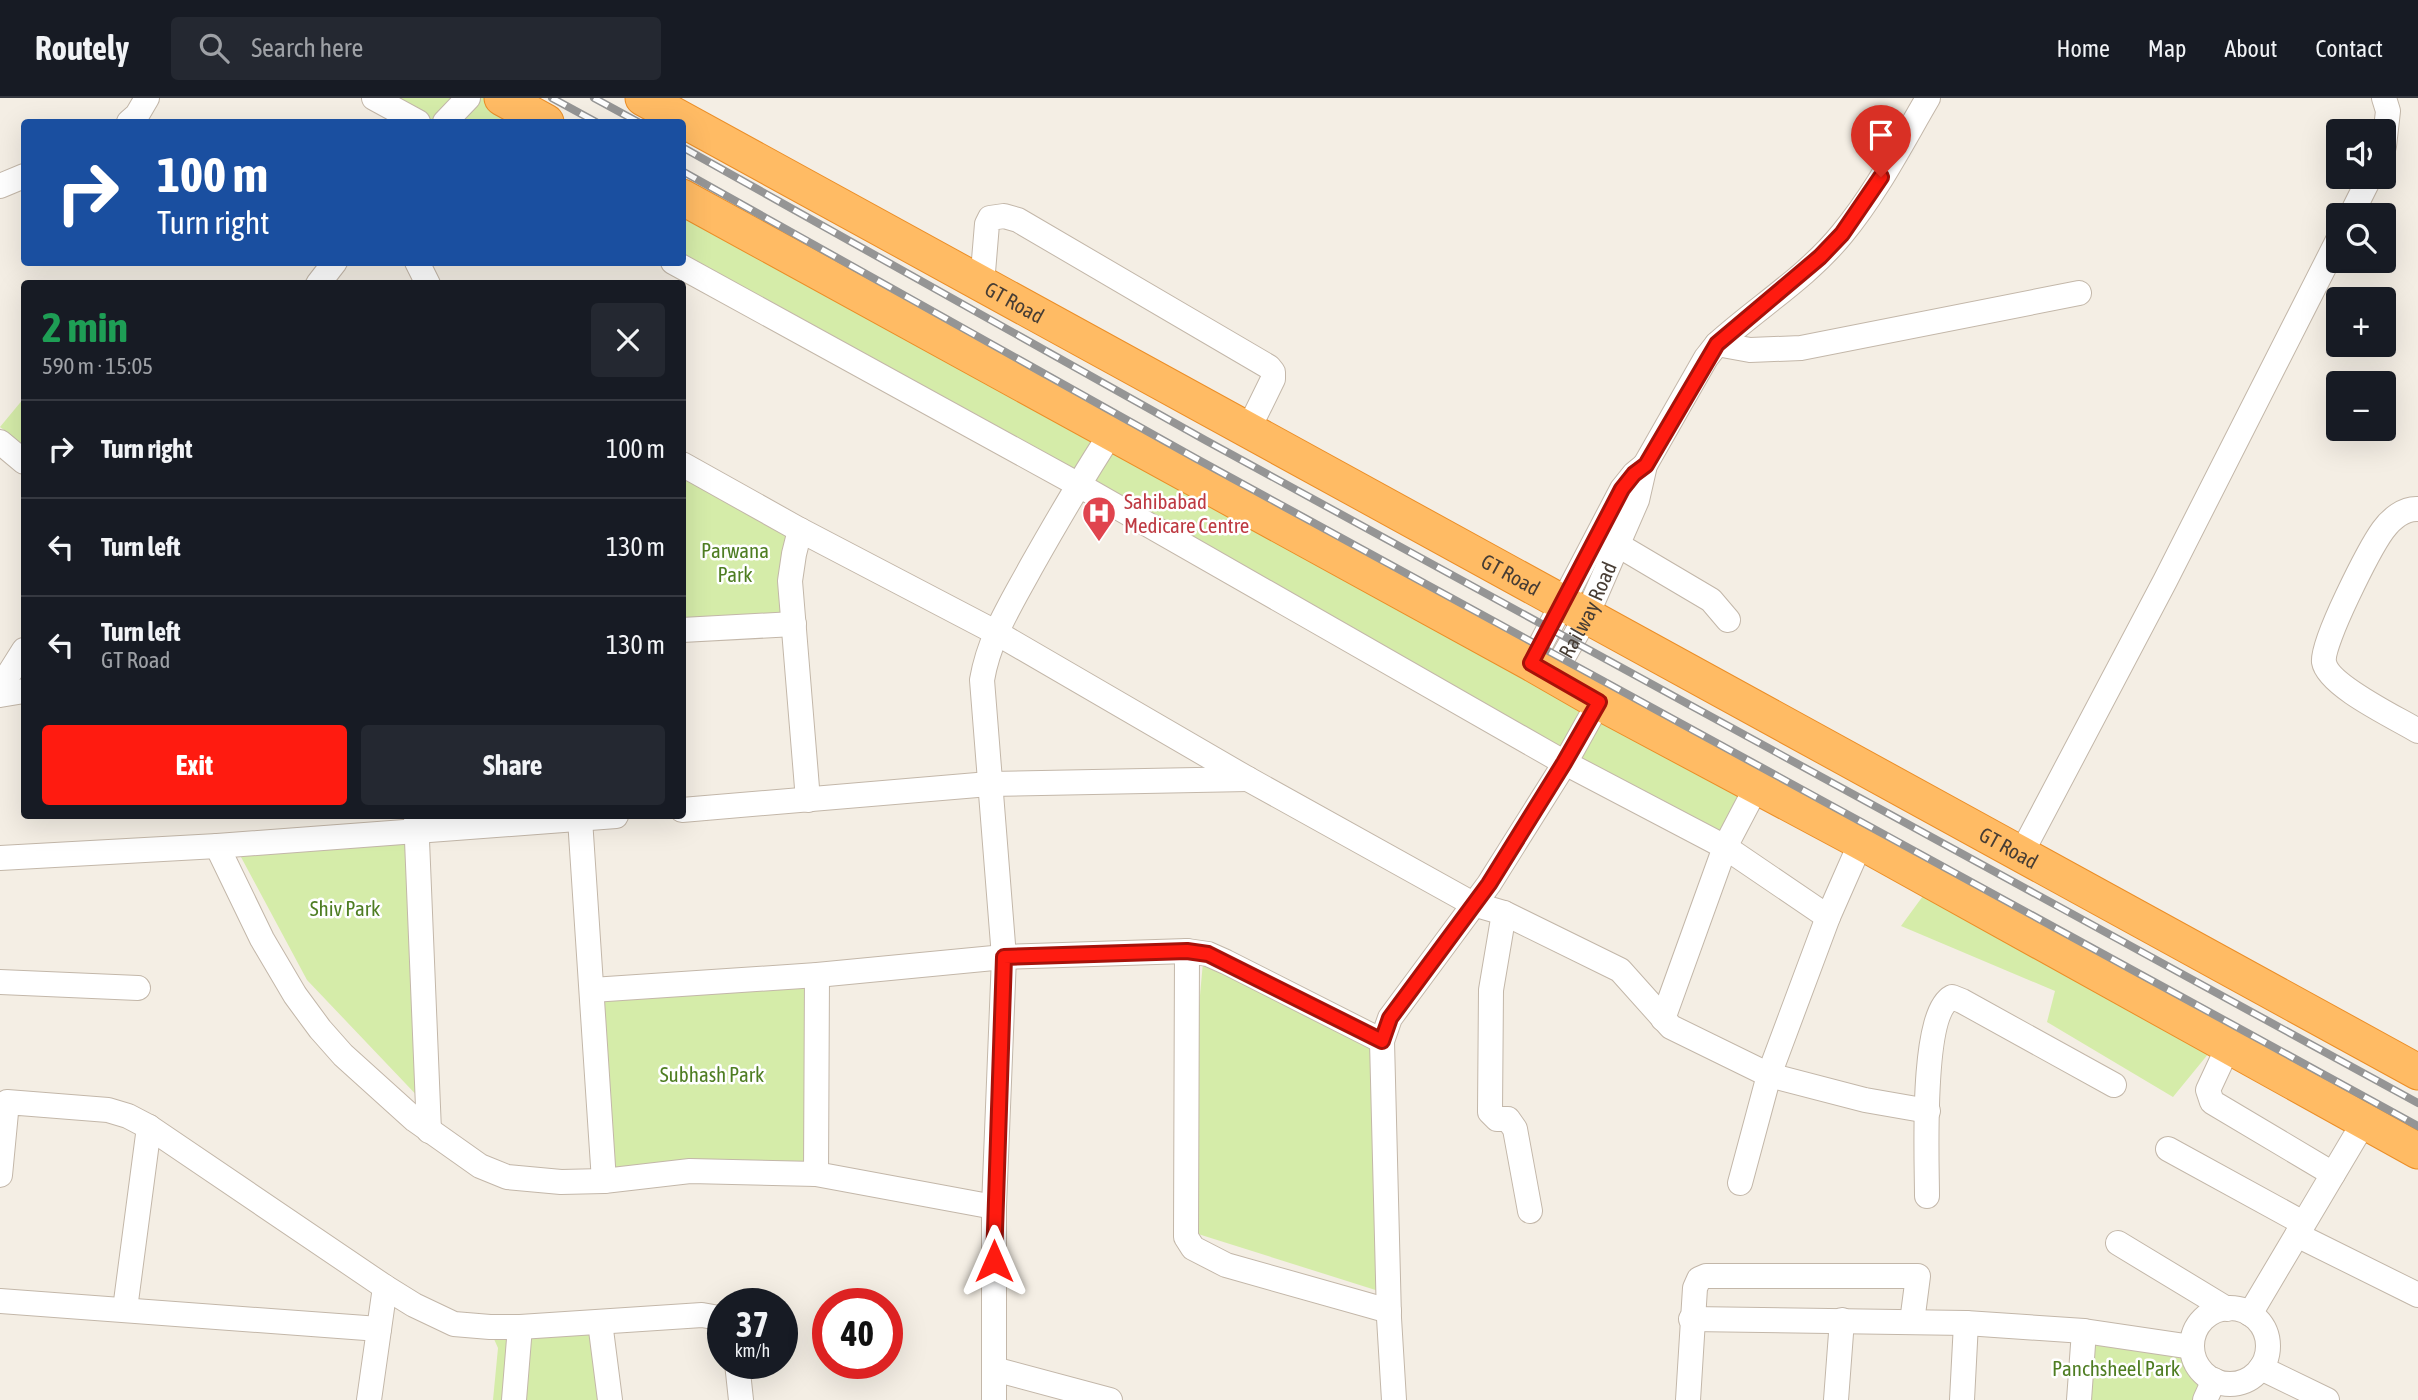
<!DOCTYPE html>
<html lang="en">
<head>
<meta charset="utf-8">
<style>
	:root { --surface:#171b24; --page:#242831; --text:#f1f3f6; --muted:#9ea1a6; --line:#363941; --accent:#ff1b10 }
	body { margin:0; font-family:"Asap Condensed",sans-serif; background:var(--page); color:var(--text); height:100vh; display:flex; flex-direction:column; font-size:26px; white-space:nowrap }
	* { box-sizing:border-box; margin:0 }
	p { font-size:23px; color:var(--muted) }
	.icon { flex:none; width:38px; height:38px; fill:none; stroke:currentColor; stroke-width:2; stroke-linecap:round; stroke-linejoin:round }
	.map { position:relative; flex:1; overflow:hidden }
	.panel { position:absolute; left:21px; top:182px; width:665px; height:539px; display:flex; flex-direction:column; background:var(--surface); border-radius:7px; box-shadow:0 7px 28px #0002 }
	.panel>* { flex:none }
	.hud { position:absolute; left:21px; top:21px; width:665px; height:147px; border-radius:7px; box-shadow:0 7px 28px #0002; background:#1a4fa0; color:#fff; overflow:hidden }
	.buttons { position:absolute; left:2326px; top:21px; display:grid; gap:14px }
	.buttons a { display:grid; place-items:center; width:70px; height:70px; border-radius:7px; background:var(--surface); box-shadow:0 7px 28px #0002; font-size:35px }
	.speed { position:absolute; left:707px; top:1190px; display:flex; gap:14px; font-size:35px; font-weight:700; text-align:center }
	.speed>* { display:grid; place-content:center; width:91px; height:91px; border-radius:50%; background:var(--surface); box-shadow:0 7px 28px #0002; line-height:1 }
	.speed small { font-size:18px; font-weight:400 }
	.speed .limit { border:10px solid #d22; background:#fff; color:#111 }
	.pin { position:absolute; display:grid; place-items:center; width:60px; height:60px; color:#fff; margin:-72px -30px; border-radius:50% 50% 50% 0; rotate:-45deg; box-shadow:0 0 7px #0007 }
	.pin .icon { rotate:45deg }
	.me { position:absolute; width:77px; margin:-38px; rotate:0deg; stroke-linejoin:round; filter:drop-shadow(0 0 5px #0008) }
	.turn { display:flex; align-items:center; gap:24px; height:147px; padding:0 21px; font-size:32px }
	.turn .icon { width:91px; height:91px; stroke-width:2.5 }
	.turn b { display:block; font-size:49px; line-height:60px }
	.round { display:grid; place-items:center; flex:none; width:74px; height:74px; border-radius:7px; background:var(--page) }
	.overview { display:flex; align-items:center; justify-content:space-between; height:119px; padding:0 21px }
	h1 { font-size:42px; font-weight:700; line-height:52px; color:#1e9e55 }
	.cta { display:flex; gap:14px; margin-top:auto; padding:14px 21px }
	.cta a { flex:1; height:80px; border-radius:7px; background:var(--accent); color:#fff; font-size:28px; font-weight:700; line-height:80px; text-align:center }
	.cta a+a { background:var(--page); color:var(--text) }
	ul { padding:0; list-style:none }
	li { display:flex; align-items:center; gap:21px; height:98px; padding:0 21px; border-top:2px solid var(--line) }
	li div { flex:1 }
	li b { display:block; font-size:26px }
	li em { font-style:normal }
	header { display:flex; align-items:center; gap:42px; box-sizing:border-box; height:98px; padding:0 35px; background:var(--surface); border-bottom:2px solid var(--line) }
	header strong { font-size:33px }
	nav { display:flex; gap:38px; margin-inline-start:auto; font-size:24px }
	.search { width:490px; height:63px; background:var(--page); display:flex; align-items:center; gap:18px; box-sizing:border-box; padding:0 24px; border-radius:7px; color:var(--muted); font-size:26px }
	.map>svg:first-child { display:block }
	.green { fill:#d5eca9 }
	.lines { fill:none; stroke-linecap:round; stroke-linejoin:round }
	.minor-casing { stroke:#c3b7a9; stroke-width:26 }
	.highway-casing { stroke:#eb8e27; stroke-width:37 }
	.minor { stroke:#fff; stroke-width:24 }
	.highway { stroke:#ffbb64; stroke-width:35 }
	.rail-casing { stroke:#959595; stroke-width:8 }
	.rail { stroke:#fff; stroke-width:5; stroke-dasharray:16; stroke-linecap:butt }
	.route-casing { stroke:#a6120a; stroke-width:18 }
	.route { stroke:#ff1b10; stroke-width:12 }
	.labels { text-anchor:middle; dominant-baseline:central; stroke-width:5; stroke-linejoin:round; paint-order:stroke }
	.street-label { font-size:21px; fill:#473d34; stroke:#fff }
	.health-label { font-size:21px; fill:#be3a42; stroke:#fff; text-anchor:start }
	.park-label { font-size:21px; fill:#4e7d22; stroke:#fff }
</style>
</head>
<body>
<header>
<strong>Routely</strong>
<div class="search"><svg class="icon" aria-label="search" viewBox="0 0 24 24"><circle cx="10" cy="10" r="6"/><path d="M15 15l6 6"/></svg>Search here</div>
<nav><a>Home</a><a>Map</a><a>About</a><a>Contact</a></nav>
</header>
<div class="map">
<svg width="2418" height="1302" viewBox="0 0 2418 1302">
	<rect width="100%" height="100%" fill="#f4eee4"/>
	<path class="green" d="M374 0H503L548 24H418Z
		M683 98 1753 685 1725 747 682 164Z
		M24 300V347L0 329Z
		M682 371 794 433 780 516 683 525Z
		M410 741 425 1006 307 882 234 746Z
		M1931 787 2218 944 2173 999 2047 924 2055 893 1901 828Z
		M1204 853 1370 948 1385 1195 1179 1130Z
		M809 871 812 1072 607 1076 600 886Z
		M593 1225 604 1302H493L498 1250 490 1232Z
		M2085 1235 2186 1244 2219 1277 2207 1302H2083Z"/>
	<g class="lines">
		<g class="minor-casing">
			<g id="minor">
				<path d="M374 0 418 24"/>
				<path d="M129 24 137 17 147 0"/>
				<path d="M445 24 468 0"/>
				<path d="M2384 48 2388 13 2384 0"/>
				<path d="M0 88 24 78"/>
				<path d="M2351 117 2370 79"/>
				<path d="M417 164 428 186"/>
				<path d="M673 164 1077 386 1565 665 1725 749 1828 819"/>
				<path d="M318 186 335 164"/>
				<path d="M982 186 987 126 990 120 1004 118 1018 122 1269 269 1273 274V281L1248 332"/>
				<path d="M1717 246 1750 252 1801 250 2079 195"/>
				<path d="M0 344 24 364"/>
				<path d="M682 366 800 432 995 534 1248 681 1473 806 1504 815 1620 872 1671 929 1769 977 1865 1002 1928 1013"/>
				<path d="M2418 411C2404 410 2391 421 2383 432 2370 450 2321 545 2324 564 2328 588 2397 620 2418 633"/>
				<path d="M800 432 794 456 790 483 808 702"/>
				<path d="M1618 447 1711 502 1728 522"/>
				<path d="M682 532 794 526"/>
				<path d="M1531 565 1622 391 1634 376 1645 367"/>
				<path id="s1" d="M1553 577 1587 517 1637 402 1645 367 1706 260 1717 246C1758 209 1807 179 1842 136 1876 95 1901 46 1928 0"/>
				<path d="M0 590 24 552"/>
				<path d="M0 597 24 593"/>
				<path d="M682 712 989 686 1248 681"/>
				<path d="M416 718 429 1033"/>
				<path d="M580 721 604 1083"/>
				<path d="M217 748 262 841 295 897 320 931 343 957 415 1022 480 1068 507 1079 561 1084 604 1083 690 1073 816 1076 994 1109"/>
				<path d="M2021 756 2165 483 2338 142"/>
				<path d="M0 760 217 748 616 718"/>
				<path d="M1504 815 1491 892 1490 1014 1497 1021H1508L1515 1031 1530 1113"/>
				<path d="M1187 853 1186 1139 1193 1150 1226 1167 1389 1213"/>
				<path d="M0 884 138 890"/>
				<path d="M592 892 817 877 1004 859 1187 853 1208 856 1226 864 1382 943"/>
				<path d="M1663 921 1725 749 1757 688"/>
				<path d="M2228 949 2208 992 2212 1004 2333 1076"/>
				<path d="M2168 1051 2303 1125"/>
				<path d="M816 1076 817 877"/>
				<path d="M0 1077 7 1004 108 1012 128 1018 149 1029 385 1189 414 1207 454 1226 490 1229H520L702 1217 719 1220 723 1223"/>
				<path d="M1740 1085 1769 977 1828 819 1861 744"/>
				<path d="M1927 1098C1927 1061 1920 916 1952 899L1962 903 2114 987"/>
				<path d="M2297 1137 2418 1197"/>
				<path d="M2118 1145 2227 1211"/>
				<path d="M0 1203 379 1231"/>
				<circle cx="2230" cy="1248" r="38"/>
				<path d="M125 1211 149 1029"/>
				<path d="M2250 1216 2364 1024"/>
				<path d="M1691 1221 1966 1225 2084 1233 2192 1249"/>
				<path d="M600 1224 610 1302"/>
				<path d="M737 1265 741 1302"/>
				<path d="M2261 1270 2327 1302"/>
				<path d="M994 1271 1110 1302"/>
				<path d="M369 1302 385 1189"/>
				<path d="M514 1302 520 1229"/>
				<path d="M994 1302V1109L1004 859 982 582C989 540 1011 506 1031 469 1057 423 1083 378 1112 334"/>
				<path d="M1394 1302 1389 1220 1382 943 1390 920 1489 786 1565 665 1599 604"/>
				<path d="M1688 1302 1695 1190 1699 1181 1706 1178H1918L1912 1224"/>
				<path d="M1836 1302 1842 1222"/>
				<path d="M1962 1302 1966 1225"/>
				<path d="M2079 1302 2084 1233"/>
				<path d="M2205 1302 2214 1282"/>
			</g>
		</g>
		<g class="highway-casing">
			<g id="highway">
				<path d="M502 0 546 24"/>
				<path id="s2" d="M643 0 2418 974"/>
				<path d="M682 99 1531 565 1599 604 1861 744 2418 1053"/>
			</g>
		</g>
		<use href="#minor" class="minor"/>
		<use href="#highway" class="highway"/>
		<g class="rail-casing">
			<path id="rail" d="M552 0 596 24
				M594 0 638 24
				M682 49 1205 342 2418 1005
				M682 73 1195 360 2418 1028"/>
		</g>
		<use href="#rail" class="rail"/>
	</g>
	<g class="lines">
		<g class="route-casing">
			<path id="route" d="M994 1163 1004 859 1187 853 1208 856 1382 943 1390 920 1489 786 1564 665 1599 604 1531 565 1622 391 1634 376 1646 367 1717 246 1820 159 1842 136 1881 79"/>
		</g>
		<use href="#route" class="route"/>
	</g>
	<defs>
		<g id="hospital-pin" transform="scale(1.75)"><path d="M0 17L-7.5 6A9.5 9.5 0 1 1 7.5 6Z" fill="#e0444e" stroke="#fff"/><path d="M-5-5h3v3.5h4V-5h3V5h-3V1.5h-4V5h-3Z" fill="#fff"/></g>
	</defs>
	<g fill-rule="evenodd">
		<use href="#hospital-pin" x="1099" y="415"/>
	</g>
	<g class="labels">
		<g class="street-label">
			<text stroke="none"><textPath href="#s2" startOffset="424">GT Road</textPath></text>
			<text stroke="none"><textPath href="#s2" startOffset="990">GT Road</textPath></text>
			<text stroke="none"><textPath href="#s1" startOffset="74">Railway Road</textPath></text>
			<text stroke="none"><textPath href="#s2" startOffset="1558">GT Road</textPath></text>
		</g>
		<g class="health-label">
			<text x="1124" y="403">Sahibabad<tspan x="1124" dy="24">Medicare Centre</tspan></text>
		</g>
		<g class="park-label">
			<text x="735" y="452">Parwana<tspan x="735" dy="24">Park</tspan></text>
			<text x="345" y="810">Shiv Park</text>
			<text x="712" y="976">Subhash Park</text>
			<text x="2116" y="1270">Panchsheel Park</text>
		</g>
	</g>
</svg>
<div class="buttons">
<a><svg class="icon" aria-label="sound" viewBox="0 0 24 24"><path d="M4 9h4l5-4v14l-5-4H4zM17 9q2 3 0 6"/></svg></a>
<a><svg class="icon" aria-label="search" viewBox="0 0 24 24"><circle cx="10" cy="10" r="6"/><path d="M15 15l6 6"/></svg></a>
<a>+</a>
<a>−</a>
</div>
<div class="speed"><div>37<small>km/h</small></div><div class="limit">40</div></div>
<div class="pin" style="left:1881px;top:79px;background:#d93025"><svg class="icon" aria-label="arrive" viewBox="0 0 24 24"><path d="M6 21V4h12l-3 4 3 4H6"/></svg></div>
<svg class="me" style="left:994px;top:1163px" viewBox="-20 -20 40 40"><path d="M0-17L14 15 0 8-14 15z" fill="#ff1b10" stroke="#fff" stroke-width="4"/></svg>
<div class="hud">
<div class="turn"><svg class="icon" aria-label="right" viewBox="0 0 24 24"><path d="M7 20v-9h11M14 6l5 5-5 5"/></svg><div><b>100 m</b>Turn right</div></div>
</div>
<section class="panel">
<div class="overview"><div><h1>2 min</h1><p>590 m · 15:05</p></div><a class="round"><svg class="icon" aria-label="close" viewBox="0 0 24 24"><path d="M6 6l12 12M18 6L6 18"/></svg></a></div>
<ul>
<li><svg class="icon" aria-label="right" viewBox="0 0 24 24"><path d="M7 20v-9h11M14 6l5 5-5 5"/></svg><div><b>Turn right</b></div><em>100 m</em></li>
<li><svg class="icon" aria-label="left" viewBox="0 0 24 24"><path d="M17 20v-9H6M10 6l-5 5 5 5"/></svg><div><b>Turn left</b></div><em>130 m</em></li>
<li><svg class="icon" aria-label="left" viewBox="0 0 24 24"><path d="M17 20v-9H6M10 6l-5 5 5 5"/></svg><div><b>Turn left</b><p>GT Road</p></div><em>130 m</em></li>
</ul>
<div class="cta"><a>Exit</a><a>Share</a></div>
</section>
</div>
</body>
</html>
